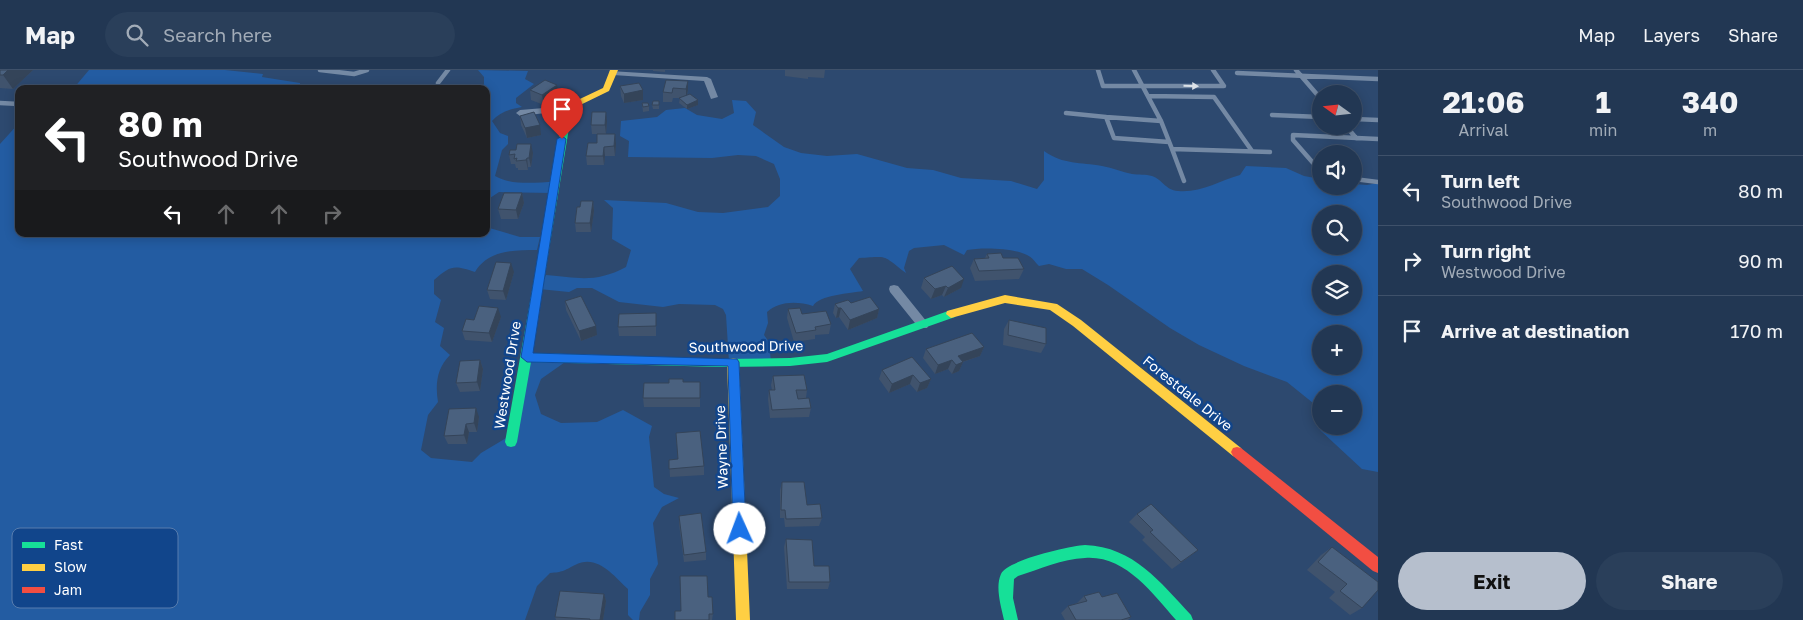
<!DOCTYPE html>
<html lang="en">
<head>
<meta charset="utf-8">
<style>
	:root { --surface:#223753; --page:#2a3f5a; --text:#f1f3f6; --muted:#a2acb8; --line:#3f516a; --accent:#b6bfcd }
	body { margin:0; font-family:"Golos Text",sans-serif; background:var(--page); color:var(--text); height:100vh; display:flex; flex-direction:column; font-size:19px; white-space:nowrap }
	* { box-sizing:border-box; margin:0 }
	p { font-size:16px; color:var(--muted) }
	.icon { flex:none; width:28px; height:28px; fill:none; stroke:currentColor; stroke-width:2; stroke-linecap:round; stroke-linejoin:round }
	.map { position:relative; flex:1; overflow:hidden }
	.details { display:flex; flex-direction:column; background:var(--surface); width:425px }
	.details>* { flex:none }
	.hud { position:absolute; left:15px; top:15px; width:475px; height:152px; border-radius:10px; box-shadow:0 2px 12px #0003,0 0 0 1px var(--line); background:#202124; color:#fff; overflow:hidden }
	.needle { width:32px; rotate:285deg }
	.controls { position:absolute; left:1312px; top:15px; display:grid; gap:10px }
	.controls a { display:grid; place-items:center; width:50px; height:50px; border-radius:50%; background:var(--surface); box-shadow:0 2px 12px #0003,0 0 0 1px var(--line); font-size:25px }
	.pin { position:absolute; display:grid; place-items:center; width:42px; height:42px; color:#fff; margin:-51px -21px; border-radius:50% 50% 50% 0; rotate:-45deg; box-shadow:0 0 5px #0007 }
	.pin .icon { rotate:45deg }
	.me { position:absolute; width:55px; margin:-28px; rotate:358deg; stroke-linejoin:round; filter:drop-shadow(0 0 4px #0008) }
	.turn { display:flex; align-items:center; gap:18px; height:105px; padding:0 20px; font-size:22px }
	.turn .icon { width:65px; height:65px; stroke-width:2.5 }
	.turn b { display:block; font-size:35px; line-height:42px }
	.lanes { display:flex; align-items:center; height:48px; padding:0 20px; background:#0003; justify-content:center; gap:25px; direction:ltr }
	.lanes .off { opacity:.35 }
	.eta { display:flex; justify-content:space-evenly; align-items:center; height:85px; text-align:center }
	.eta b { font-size:30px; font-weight:700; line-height:35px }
	.primary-button { display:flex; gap:10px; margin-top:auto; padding:10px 20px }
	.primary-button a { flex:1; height:58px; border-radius:30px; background:var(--accent); color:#111; font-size:20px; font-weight:700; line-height:58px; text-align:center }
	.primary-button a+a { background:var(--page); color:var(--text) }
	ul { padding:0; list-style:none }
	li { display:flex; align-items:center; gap:15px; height:70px; padding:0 20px; border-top:1px solid var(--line) }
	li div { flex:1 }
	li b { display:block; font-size:19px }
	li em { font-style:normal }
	header { display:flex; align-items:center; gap:30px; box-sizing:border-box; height:70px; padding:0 25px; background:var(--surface); border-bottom:1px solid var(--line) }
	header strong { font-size:24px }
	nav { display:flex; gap:28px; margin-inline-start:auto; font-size:18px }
	.search { width:350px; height:45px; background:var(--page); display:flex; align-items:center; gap:12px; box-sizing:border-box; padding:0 18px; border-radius:28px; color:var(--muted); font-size:19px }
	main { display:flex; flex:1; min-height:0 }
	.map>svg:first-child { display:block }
	.green { fill:#235ca2; fill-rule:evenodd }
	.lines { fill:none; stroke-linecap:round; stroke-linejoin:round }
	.lane { stroke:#7489a4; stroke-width:4.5 }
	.street { fill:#7489a4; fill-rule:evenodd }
	.fast { fill:#16e098; fill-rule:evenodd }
	.slow { fill:#ffcf43; fill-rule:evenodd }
	.jam { fill:#f24e42; fill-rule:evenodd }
	.wall { fill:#40536d }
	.shaded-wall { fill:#344459 }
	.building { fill:#4a617f; stroke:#344459 }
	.oneway { fill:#dce2e8 }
	.route { fill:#1a73e8; stroke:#114b97 }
	.labels { text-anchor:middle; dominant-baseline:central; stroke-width:5; stroke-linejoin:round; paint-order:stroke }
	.street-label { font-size:14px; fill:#fff; stroke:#11458b }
	.key { fill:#11458b; stroke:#587dae; stroke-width:1 }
	.key-label { font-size:14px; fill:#fff }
</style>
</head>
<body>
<header>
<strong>Map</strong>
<div class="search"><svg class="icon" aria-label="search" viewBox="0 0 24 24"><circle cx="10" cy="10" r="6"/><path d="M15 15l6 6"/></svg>Search here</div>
<nav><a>Map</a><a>Layers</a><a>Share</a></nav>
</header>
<main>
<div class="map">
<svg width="1378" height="550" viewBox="0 0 1378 550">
	<rect width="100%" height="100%" fill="#2d496f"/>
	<path class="green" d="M89 0H225L263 4 262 7 300 13V19H73Z
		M478 0 528 1 525 9 534 14 516 28V33L522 37C510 39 500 42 492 51L500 63 508 66V74L502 80 495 106C512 116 536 112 555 112L553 123 499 122 490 128 486 135V19H480L484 14V7Z
		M732 30 746 31 756 42 753 55 784 77 801 83 827 86 857 84 907 98 933 100 961 108 1011 111 1037 119 1044 110V81C1064 95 1080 92 1102 96 1113 98 1122 102 1132 104 1138 105 1146 104 1152 106 1162 109 1165 120 1178 121 1201 123 1219 111 1240 105L1246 96 1286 98 1304 106 1321 109V116H1354V114L1367 115 1378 113V402L1362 399 1321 361 1313 348 1318 337 1287 312 1244 296 1199 275 1170 258 1108 215 1082 199H1066L1049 194 1039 196C1035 192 1032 187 1027 185 1014 178 982 177 967 180L964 185 944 175 914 178 909 181 904 198 906 203C882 185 890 186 859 188L850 199 863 221C851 223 819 225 813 236 797 231 779 231 767 242L768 253 764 265 769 272 771 292H729L726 245 723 239 715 235 679 234 663 237 619 232 592 218H577L569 222 539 219 546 205C579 208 596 213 626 197L631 180 612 169 613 138 604 130 666 133 698 142 723 143 768 137 780 126V109L774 94 756 86 738 85 712 88 628 87 629 71 620 66 621 51 657 47 666 40 685 38 697 45 722 49 734 43ZM1321 144H1354V176H1321ZM1321 204H1354V236H1321ZM1321 264H1354V296H1321ZM1321 324H1354V356H1321Z
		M19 53V164H486V157L520 167H540L537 180C514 180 488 180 475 202 454 195 451 195 434 210V224L441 230 435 252 444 258 440 276 450 285C437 298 435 314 438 332L428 345 421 380 431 388 472 392 481 383 513 364 527 291 568 290 541 309 535 325 541 344 561 353 597 352 623 340 652 356 649 367 654 417 664 424 679 428 662 437 653 453 658 494 650 509V525L640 542 639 550H633L628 545V519C614 506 597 483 575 495 563 501 563 502 550 503L537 516 525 550H0V74Z"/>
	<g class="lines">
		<path class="lane" d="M320 0 354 4 367 0
			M1098 0 1103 16H1224L1213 0
			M1134 0 1161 51 1172 79 1270 82
			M1296 0 1321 29
			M1237 3 1378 9
			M438 13 448 0
			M1148 26 1214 27 1252 81
			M0 33 19 34
			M1066 43 1106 47
			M1272 45 1321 47
			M1354 49 1378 50
			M1161 51 1106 47 1114 68 1169 72
			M1346 56 1356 68
			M1172 79 1184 111
			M1321 102 1293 70V65L1378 69
			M1354 109 1378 112"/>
		<path class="street" d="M610 1 707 7 711 9 718 27 711 29 704 11 613 5 609 3Z
			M568 36 572 38 571 40 520 46 516 43 520 40Z
			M894 215 898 216 927 252 929 255 927 258H919L890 222 889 219 890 216Z"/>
		<path class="fast" d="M565 55 569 58 532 283 722 289 790 288 827 284 951 240 956 244 955 247 827 292 790 296 722 297 531 292 517 372 515 376 511 377 507 376 505 372 561 58Z
			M1085 475C1134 477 1160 512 1191 545L1193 550H1176C1152 523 1125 485 1085 488 1062 489 1040 499 1018 506L1014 509 1013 528 1018 550H1004C1001 536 995 517 1001 504 1007 490 1070 476 1085 475Z"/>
		<path class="slow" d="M610 0H618L609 21 572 39 569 58 565 61 562 60 561 58 565 36 603 18Z
			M1005 225 1057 234 1081 250 1241 378 1243 382 1241 386 1237 387 1233 386 1073 256 1050 240 1005 233 951 248 946 244 947 241Z
			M733 288 737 289 739 292 750 550H736L727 292 729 289Z"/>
		<path class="jam" d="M1237 377 1241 378 1378 487V503L1373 501 1233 386 1231 382 1233 378Z"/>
	</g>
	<path class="wall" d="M0 0H33L13 19 0 18Z
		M653 0H665V2L653 1Z
		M785 0H825L824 8 808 7V9L785 6Z
		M666 10 688 20 687 25 698 30V35L687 39 679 33 680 28H673L672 32H663V22Z
		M620 16 643 30 624 33 621 26Z
		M530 20 559 24 544 35 531 30Z
		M659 31V39H653L652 35Z
		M642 33 649 36V41L643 42Z
		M520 46 541 65 527 68 521 55Z
		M607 51 606 64H592L591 55Z
		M588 73 616 74 615 86H605L604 95H587L586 86Z
		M533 83 531 97H528V100H518V98H516L515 94H511L509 85Z
		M522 123 524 133 518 149H501L498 139Z
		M593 131 594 141 591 162H576L575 153 580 137Z
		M987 184 1003 188 1024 199 1019 209 975 211 970 198 974 189 985 188Z
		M514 202 506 230 490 229 487 220Z
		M924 208 961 218 944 227 942 225 931 229 921 218Z
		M565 231 597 265 581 271 566 240Z
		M851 233 879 239 877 248 848 260 839 247 836 248 833 243 835 234Z
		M788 239 831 254 829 264 815 265V269L794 272 787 248Z
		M501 247 492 272 465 270 462 261 474 250Z
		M1009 250 1046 274 1041 283 1003 275 1004 259Z
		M656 253V266H619L618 257Z
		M984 277 980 286 963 292 959 301 952 304 948 299 935 304 923 288 926 279Z
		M480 290 483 299 480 321 460 322 456 313Z
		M882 300 931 309 927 318 917 322 910 314 889 323 879 309Z
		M773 306 807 320 806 328 811 338 809 347 770 348 768 329 769 320H772L771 315Z
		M683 312H700V337H644L643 328Z
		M479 347 477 362H469L467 374H448L444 366Z
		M676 363 704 396V405L670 407 669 390 678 389Z
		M782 412 822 448 819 456 785 457 784 448H780V420Z
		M1137 444 1198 480 1189 487 1172 499 1142 470 1145 467 1129 452Z
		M679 446 706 482V490L684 492 679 454Z
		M786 469 830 512 828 519H787L784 477Z
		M1332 477 1362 538 1350 545 1329 528 1335 522 1307 500 1321 485Z
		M604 524 606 531 603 550H556L555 547Z
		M1084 526 1102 527 1131 547 1128 550H1065L1061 543 1068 536 1077 533Z
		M708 527 713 544 712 550H675L681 541Z"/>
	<path class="shaded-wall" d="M8 0H33L13 19 3 5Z
		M688 11V20L686 28V19Z
		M557 15 559 24 544 35 542 25Z
		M643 20V30L624 33V24Z
		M698 30V35L687 39V35Z
		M606 42 607 51 606 64 605 55Z
		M540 55 541 65 527 68 525 58Z
		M615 64 616 74 615 86 614 76Z
		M531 74 533 83 531 97 529 88Z
		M604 77 605 86 604 95 603 86Z
		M527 88 528 97V100L526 90Z
		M522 123 524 133 518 149 516 140Z
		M593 131 594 141 591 162 590 153Z
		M511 193 514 202 506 230 503 221Z
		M964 209 961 218 944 227 948 218Z
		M946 216 942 225 931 229 935 219Z
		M498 238 501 247 492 272 489 263Z
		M838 238H841L839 247 836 248Z
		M879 239 877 248 848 260 850 250Z
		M596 256 597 265 581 271 579 261Z
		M984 277 980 286 956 294 958 286Z
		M480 290 483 299 480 321 477 312Z
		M952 290 948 299 935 304 938 295Z
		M963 292 959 301 952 304 956 295Z
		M913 305 910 314 889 323 892 314Z
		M931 309 927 318 917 322 920 313Z
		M476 338 479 347 477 362 474 353Z
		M466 354 469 362 467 374 464 365Z
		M604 524 606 531 603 550H600Z"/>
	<path class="building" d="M0 0H8L3 5H0Z
		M545 10 557 15 542 25 530 20Z
		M666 10 688 11 686 19 673 18 672 23 663 22Z
		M639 13 643 20 624 24 620 16Z
		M690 24 698 30 687 35 679 28Z
		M653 31H659V35H652Z
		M642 33H648L649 36 643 37Z
		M534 42 540 55 525 58 520 46Z
		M592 42H606L605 55H591Z
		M597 64H615L614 76 604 77 603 86H586L588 73H597Z
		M517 74H531L529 88H527L526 90 516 91 517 88 514 89 515 84 509 85 510 80H516Z
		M504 123H522L516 140 498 139Z
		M581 131H593L590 153H575L577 137H580Z
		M1001 183 1003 188H1018L1024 199 979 201 974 189 989 188 987 184Z
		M496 192 511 193 503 221 487 220Z
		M952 196 964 209 948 218 946 216 935 219 924 208Z
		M581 226 596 256 579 261 565 231Z
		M870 227 879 239 850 250 841 238H838L835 234 848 230 851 233Z
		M479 236 498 238 489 263 462 261 466 249 474 250Z
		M800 238 802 244 826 241 831 254 815 257 816 260 796 263 788 239Z
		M656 243V256L618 257 619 244Z
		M1009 250 1046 258V274L1008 265Z
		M972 263 984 277 958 286 963 292 956 295 952 290 938 295 926 279Z
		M912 287 931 309 920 313 913 305 892 314 882 300Z
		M480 290 477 312 456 313 460 291Z
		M804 305 807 320H796L798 329 809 328 811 338 772 340 769 320H775L773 306Z
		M669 309H683V312H700V328H643L644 313H669Z
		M476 338 474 353 466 354 464 365 444 366 449 339Z
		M700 361 704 396 669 399V390L678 389 676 363Z
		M782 412H804L807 435 820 434 822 448 786 449 785 440H781Z
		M1151 434 1198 480 1181 492 1150 462 1153 460 1137 444Z
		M701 443 706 482 684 485 679 446Z
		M786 469 812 470 814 496H829L830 512H789Z
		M1332 477 1378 512V520L1362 538 1340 521 1347 514 1318 492Z
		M680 506H707L708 527H712L713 544H709V550H675V541H681Z
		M560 521 604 524 600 550H590V549L555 547Z
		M1099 522 1102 527 1117 523 1131 547 1121 550H1076L1068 536 1087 531 1084 526Z"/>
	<defs><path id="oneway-solid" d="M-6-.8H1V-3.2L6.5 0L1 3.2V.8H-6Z" transform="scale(1.25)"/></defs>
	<use class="oneway" href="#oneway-solid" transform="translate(1191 16) rotate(1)"/>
	<path class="route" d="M562 66 566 69 533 283 737 289 739 292 746 459 744 463 740 465 735 463 733 459 728 296 527 292 521 287 557 69Z"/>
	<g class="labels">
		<g class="street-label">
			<text transform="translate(746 276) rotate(-1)">Southwood Drive</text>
			<text transform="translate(507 305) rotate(-81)">Westwood Drive</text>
			<text transform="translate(1188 323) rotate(39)">Forestdale Drive</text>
			<text transform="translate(721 377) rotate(-92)">Wayne Drive</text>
		</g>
	</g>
	<rect x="12" y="458" width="166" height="80" rx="8" class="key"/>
	<rect x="22" y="472" width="23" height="6" fill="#16e098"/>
	<rect x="22" y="494" width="23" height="7" fill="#ffcf43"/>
	<rect x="22" y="517" width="23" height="6" fill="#f24e42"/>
	<g class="key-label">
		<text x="54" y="480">Fast</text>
		<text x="54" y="502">Slow</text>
		<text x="54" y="525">Jam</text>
	</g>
</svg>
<div class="controls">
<a><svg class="needle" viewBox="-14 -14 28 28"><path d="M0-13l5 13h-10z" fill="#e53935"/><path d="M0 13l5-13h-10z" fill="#a2acb8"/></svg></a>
<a><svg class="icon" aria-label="sound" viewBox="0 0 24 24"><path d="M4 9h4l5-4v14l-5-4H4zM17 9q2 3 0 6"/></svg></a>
<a><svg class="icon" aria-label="search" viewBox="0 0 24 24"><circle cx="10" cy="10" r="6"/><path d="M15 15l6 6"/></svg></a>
<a><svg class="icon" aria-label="layers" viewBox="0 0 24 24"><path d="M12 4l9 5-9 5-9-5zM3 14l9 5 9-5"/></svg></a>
<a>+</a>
<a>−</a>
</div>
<div class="pin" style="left:562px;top:69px;background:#d93025"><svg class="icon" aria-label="arrive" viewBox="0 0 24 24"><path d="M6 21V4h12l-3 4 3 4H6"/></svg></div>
<svg class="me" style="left:740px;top:459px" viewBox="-20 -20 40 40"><circle r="19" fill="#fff"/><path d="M0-13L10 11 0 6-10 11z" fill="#1a73e8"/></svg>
<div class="hud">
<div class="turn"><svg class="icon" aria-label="left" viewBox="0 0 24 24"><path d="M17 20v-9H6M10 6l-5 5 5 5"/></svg><div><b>80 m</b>Southwood Drive</div></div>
<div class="lanes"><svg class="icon" aria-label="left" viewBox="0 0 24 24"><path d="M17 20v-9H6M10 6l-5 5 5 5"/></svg><svg class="icon off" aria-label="ahead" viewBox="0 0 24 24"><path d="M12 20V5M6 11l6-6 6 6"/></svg><svg class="icon off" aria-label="ahead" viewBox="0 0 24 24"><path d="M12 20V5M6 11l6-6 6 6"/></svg><svg class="icon off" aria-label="right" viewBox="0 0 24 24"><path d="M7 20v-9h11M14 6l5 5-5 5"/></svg></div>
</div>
</div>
<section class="details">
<div class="eta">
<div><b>21:06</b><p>Arrival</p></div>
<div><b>1</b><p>min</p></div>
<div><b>340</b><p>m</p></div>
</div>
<ul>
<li><svg class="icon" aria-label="left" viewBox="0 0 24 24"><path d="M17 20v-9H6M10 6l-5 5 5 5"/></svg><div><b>Turn left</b><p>Southwood Drive</p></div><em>80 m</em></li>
<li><svg class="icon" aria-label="right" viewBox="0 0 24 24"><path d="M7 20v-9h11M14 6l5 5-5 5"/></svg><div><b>Turn right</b><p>Westwood Drive</p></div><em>90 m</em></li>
<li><svg class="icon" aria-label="arrive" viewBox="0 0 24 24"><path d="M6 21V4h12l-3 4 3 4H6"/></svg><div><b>Arrive at destination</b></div><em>170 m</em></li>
</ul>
<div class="primary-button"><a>Exit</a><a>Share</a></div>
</section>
</main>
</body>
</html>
